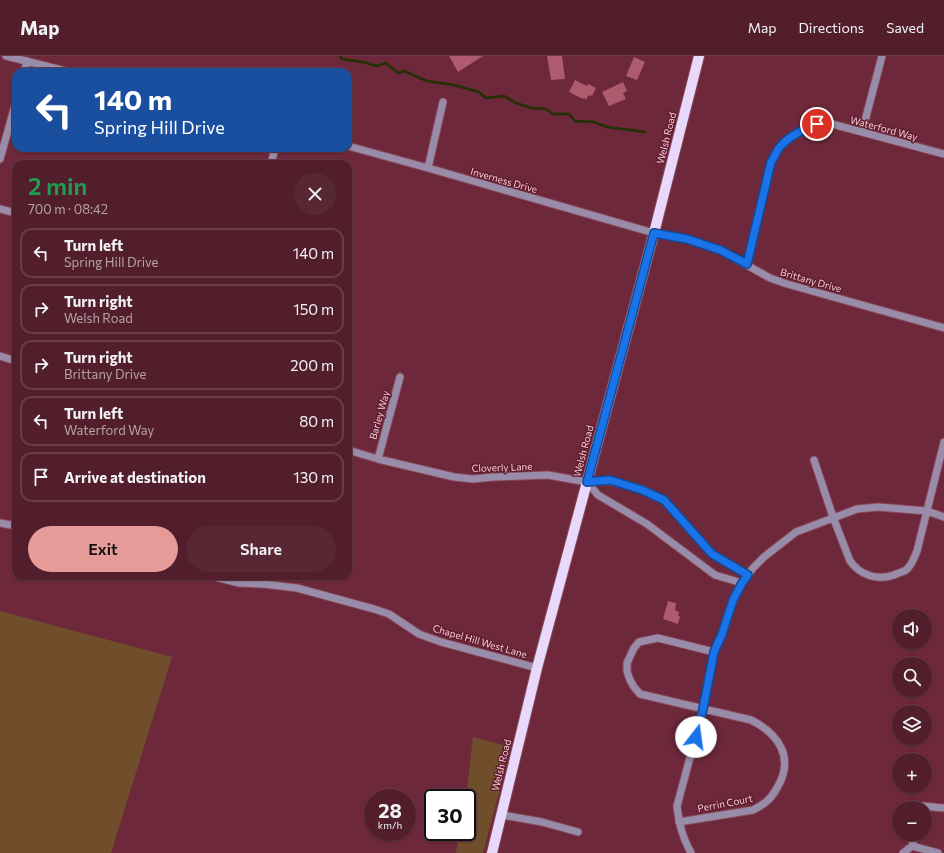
<!DOCTYPE html>
<html lang="en">
<head>
<meta charset="utf-8">
<style>
	:root { --surface:#521e2c; --page:#582734; --text:#f1f3f6; --muted:#b5a2a9; --line:#683c48; --accent:#e69b98 }
	body { margin:0; font-family:Commissioner,sans-serif; background:var(--page); color:var(--text); height:100vh; display:flex; flex-direction:column; font-size:15px; white-space:nowrap }
	* { box-sizing:border-box; margin:0 }
	p { font-size:13px; color:var(--muted) }
	.icon { flex:none; width:22px; height:22px; fill:none; stroke:currentColor; stroke-width:2; stroke-linecap:round; stroke-linejoin:round }
	.map { position:relative; flex:1; overflow:hidden }
	.sheet { position:absolute; left:12px; top:104px; width:340px; height:420px; display:flex; flex-direction:column; background:var(--surface); border-radius:12px; box-shadow:0 1px 3px #0004,0 0 0 1px var(--line) }
	.sheet>* { flex:none }
	.guide { position:absolute; left:12px; top:12px; width:340px; height:84px; border-radius:12px; box-shadow:0 1px 3px #0004,0 0 0 1px var(--line); background:#1a4fa0; color:#fff; overflow:hidden }
	.buttons { position:absolute; left:892px; top:553px; display:grid; gap:8px }
	.buttons a { display:grid; place-items:center; width:40px; height:40px; border-radius:50%; background:var(--surface); box-shadow:0 1px 3px #0004,0 0 0 1px var(--line); font-size:20px }
	.speed { position:absolute; left:364px; top:733px; display:flex; gap:8px; font-size:20px; font-weight:700; text-align:center }
	.speed>* { display:grid; place-content:center; width:52px; height:52px; border-radius:50%; background:var(--surface); box-shadow:0 1px 3px #0004,0 0 0 1px var(--line); line-height:1 }
	.speed small { font-size:10px; font-weight:400 }
	.speed .limit { border:2px solid #111; border-radius:6px; background:#fff; color:#111 }
	.pin { position:absolute; display:grid; place-items:center; width:34px; height:34px; color:#fff; margin:-17px; border:2px solid #fff; border-radius:50%; box-shadow:0 1px 4px #0007 }
	.me { position:absolute; width:44px; margin:-22px; rotate:15deg; stroke-linejoin:round; filter:drop-shadow(0 0 3px #0008) }
	.turn { display:flex; align-items:center; gap:14px; height:84px; padding:0 16px; font-size:18px }
	.turn .icon { width:52px; height:52px; stroke-width:2.5 }
	.turn b { display:block; font-size:28px; line-height:34px }
	.round { display:grid; place-items:center; flex:none; width:42px; height:42px; border-radius:21px; background:var(--page) }
	.headline { display:flex; align-items:center; justify-content:space-between; height:68px; padding:0 16px }
	h1 { font-size:24px; font-weight:600; line-height:30px; color:#1e9e55 }
	.primary-button { display:flex; gap:8px; margin-top:auto; padding:8px 16px }
	.primary-button a { flex:1; height:46px; border-radius:24px; background:var(--accent); color:#111; font-size:16px; font-weight:600; line-height:46px; text-align:center }
	.primary-button a+a { background:var(--page); color:var(--text) }
	ul { padding:0; list-style:none }
	li { display:flex; align-items:center; gap:12px; height:50px; margin:0 8px 6px; padding:0 8px; border:2px solid var(--line); border-radius:12px }
	li div { flex:1 }
	li b { display:block; font-size:15px }
	li em { font-style:normal }
	header { display:flex; align-items:center; gap:24px; box-sizing:border-box; height:56px; padding:0 20px; background:var(--surface); border-bottom:1px solid var(--line) }
	header strong { font-size:19px }
	nav { display:flex; gap:22px; margin-inline-start:auto; font-size:14px }
	.map>svg:first-child { display:block }
	.green { fill:#704e2b }
	.lines { fill:none; stroke-linecap:round; stroke-linejoin:round }
	.stream { stroke:#223004; stroke-width:2.5 }
	.building { fill:#ae5a6f }
	.minor-casing { stroke:#884859; stroke-width:9 }
	.major-casing { stroke:#884859; stroke-width:12 }
	.minor { stroke:#998ca9; stroke-width:7 }
	.major { stroke:#e8d8fb; stroke-width:10 }
	.route-casing { stroke:#114b97; stroke-width:10 }
	.route { stroke:#1a73e8; stroke-width:7 }
	.labels { text-anchor:middle; dominant-baseline:central; stroke-width:3; stroke-linejoin:round; paint-order:stroke }
	.street-label { font-size:10px; fill:#f5cad2; stroke:#611d31 }
</style>
</head>
<body>
<header>
<strong>Map</strong>
<nav><a>Map</a><a>Directions</a><a>Saved</a></nav>
</header>
<div class="map">
<svg width="944" height="797" viewBox="0 0 944 797">
	<rect width="100%" height="100%" fill="#6d283b"/>
	<path class="green" d="M0 555 172 601 111 797H0Z
		M473 681 511 691 483 797H456L460 776H467V742H466Z"/>
	<g class="lines">
		<path class="stream" d="M340 0 342 3 363 6 377 10 386 7 398 17 404 15 427 25 454 29 479 36 486 42 504 40 516 47 531 52 546 53 553 58H569L575 65 594 66 607 71 645 76"/>
	</g>
	<path class="building" d="M449 0H483L458 16Z
		M547 0H562L565 23 551 24Z
		M634 1 645 6 637 24 626 20Z
		M575 24 587 30 588 28 596 32 592 40 590 39 589 40H588L586 44 584 42 583 43 569 36Z
		M623 26 627 35 623 37 626 43 609 50 602 36Z
		M668 545 676 547 675 554 679 556 678 560H680L678 568 663 563Z"/>
	<g class="lines">
		<g class="minor-casing">
			<path id="minor" d="M6 0 70 16
				M24 16 27 5
				M862 76 882 0
				M348 90 428 112 654 177 687 183 720 194 770 222 787 228 944 272
				M0 103 16 46
				M271 108 275 92
				M428 112 443 46
				M0 153 16 157
				M747 209 771 106 779 92 791 81 803 73 817 68H832L944 98
				M0 300 16 305
				M348 394 378 403 454 421 473 423 493 421 548 419 587 426 610 425 642 433 664 444 712 498 748 519
				M378 403 400 321
				M814 404 833 461 850 505C860 519 877 525 894 519 898 517 903 516 906 514 912 509 914 502 917 495L944 386
				M587 426 598 439 647 468 715 519 742 527
				M0 467 16 470
				M211 520 239 527 263 528 297 532 374 553 389 558 419 578 441 586 537 612
				M921 752 923 750 944 752
				M502 759 542 766 578 776
				M679 766 753 754C765 748 771 743 777 732 795 702 779 678 751 664L640 638 634 631 630 624 627 615V607L634 592 639 586 658 582 714 596
				M912 790 914 778
				M691 797C682 780 679 768 677 750L703 653 714 596 722 578 733 544 737 536 742 527 753 512 764 501 796 476 857 453 878 451 927 455 944 461
				M903 797 912 790 938 797"/>
		</g>
		<g class="major-casing">
			<path id="major" d="M492 797 537 612 654 177 699 0"/>
		</g>
		<use href="#minor" class="minor"/>
		<use href="#major" class="major"/>
	</g>
	<g class="lines">
		<g class="route-casing">
			<path id="route" d="M696 681 703 653 714 596 722 578 733 544 742 527 748 519 712 498 664 444 642 434 610 424 587 426 654 177 687 183 720 194 747 208 771 106C774 102 776 96 779 92 788 80 804 73 817 68"/>
		</g>
		<use href="#route" class="route"/>
	</g>
	<g class="labels">
		<g class="street-label">
			<text transform="translate(884 72) rotate(15)">Waterford Way</text>
			<text transform="translate(666 82) rotate(-76)">Welsh Road</text>
			<text transform="translate(504 124) rotate(16)">Inverness Drive</text>
			<text transform="translate(811 224) rotate(16)">Brittany Drive</text>
			<text transform="translate(379 359) rotate(-74)">Barley Way</text>
			<text transform="translate(583 395) rotate(-75)">Welsh Road</text>
			<text transform="translate(502 411) rotate(-2)">Cloverly Lane</text>
			<text transform="translate(480 585) rotate(16)">Chapel Hill West Lane</text>
			<text transform="translate(501 709) rotate(-76)">Welsh Road</text>
			<text transform="translate(725 747) rotate(-11)">Perrin Court</text>
		</g>
	</g>
</svg>
<div class="buttons">
<a><svg class="icon" aria-label="sound" viewBox="0 0 24 24"><path d="M4 9h4l5-4v14l-5-4H4zM17 9q2 3 0 6"/></svg></a>
<a><svg class="icon" aria-label="search" viewBox="0 0 24 24"><circle cx="10" cy="10" r="6"/><path d="M15 15l6 6"/></svg></a>
<a><svg class="icon" aria-label="layers" viewBox="0 0 24 24"><path d="M12 4l9 5-9 5-9-5zM3 14l9 5 9-5"/></svg></a>
<a>+</a>
<a>−</a>
</div>
<div class="speed"><div>28<small>km/h</small></div><div class="limit">30</div></div>
<div class="pin" style="left:817px;top:68px;background:#d93025"><svg class="icon" aria-label="arrive" viewBox="0 0 24 24"><path d="M6 21V4h12l-3 4 3 4H6"/></svg></div>
<svg class="me" style="left:696px;top:681px" viewBox="-20 -20 40 40"><circle r="19" fill="#fff"/><path d="M0-13L10 11 0 6-10 11z" fill="#1a73e8"/></svg>
<div class="guide">
<div class="turn"><svg class="icon" aria-label="left" viewBox="0 0 24 24"><path d="M17 20v-9H6M10 6l-5 5 5 5"/></svg><div><b>140 m</b>Spring Hill Drive</div></div>
</div>
<section class="sheet">
<div class="headline"><div><h1>2 min</h1><p>700 m · 08:42</p></div><a class="round"><svg class="icon" aria-label="close" viewBox="0 0 24 24"><path d="M6 6l12 12M18 6L6 18"/></svg></a></div>
<ul>
<li><svg class="icon" aria-label="left" viewBox="0 0 24 24"><path d="M17 20v-9H6M10 6l-5 5 5 5"/></svg><div><b>Turn left</b><p>Spring Hill Drive</p></div><em>140 m</em></li>
<li><svg class="icon" aria-label="right" viewBox="0 0 24 24"><path d="M7 20v-9h11M14 6l5 5-5 5"/></svg><div><b>Turn right</b><p>Welsh Road</p></div><em>150 m</em></li>
<li><svg class="icon" aria-label="right" viewBox="0 0 24 24"><path d="M7 20v-9h11M14 6l5 5-5 5"/></svg><div><b>Turn right</b><p>Brittany Drive</p></div><em>200 m</em></li>
<li><svg class="icon" aria-label="left" viewBox="0 0 24 24"><path d="M17 20v-9H6M10 6l-5 5 5 5"/></svg><div><b>Turn left</b><p>Waterford Way</p></div><em>80 m</em></li>
<li><svg class="icon" aria-label="arrive" viewBox="0 0 24 24"><path d="M6 21V4h12l-3 4 3 4H6"/></svg><div><b>Arrive at destination</b></div><em>130 m</em></li>
</ul>
<div class="primary-button"><a>Exit</a><a>Share</a></div>
</section>
</div>
</body>
</html>
